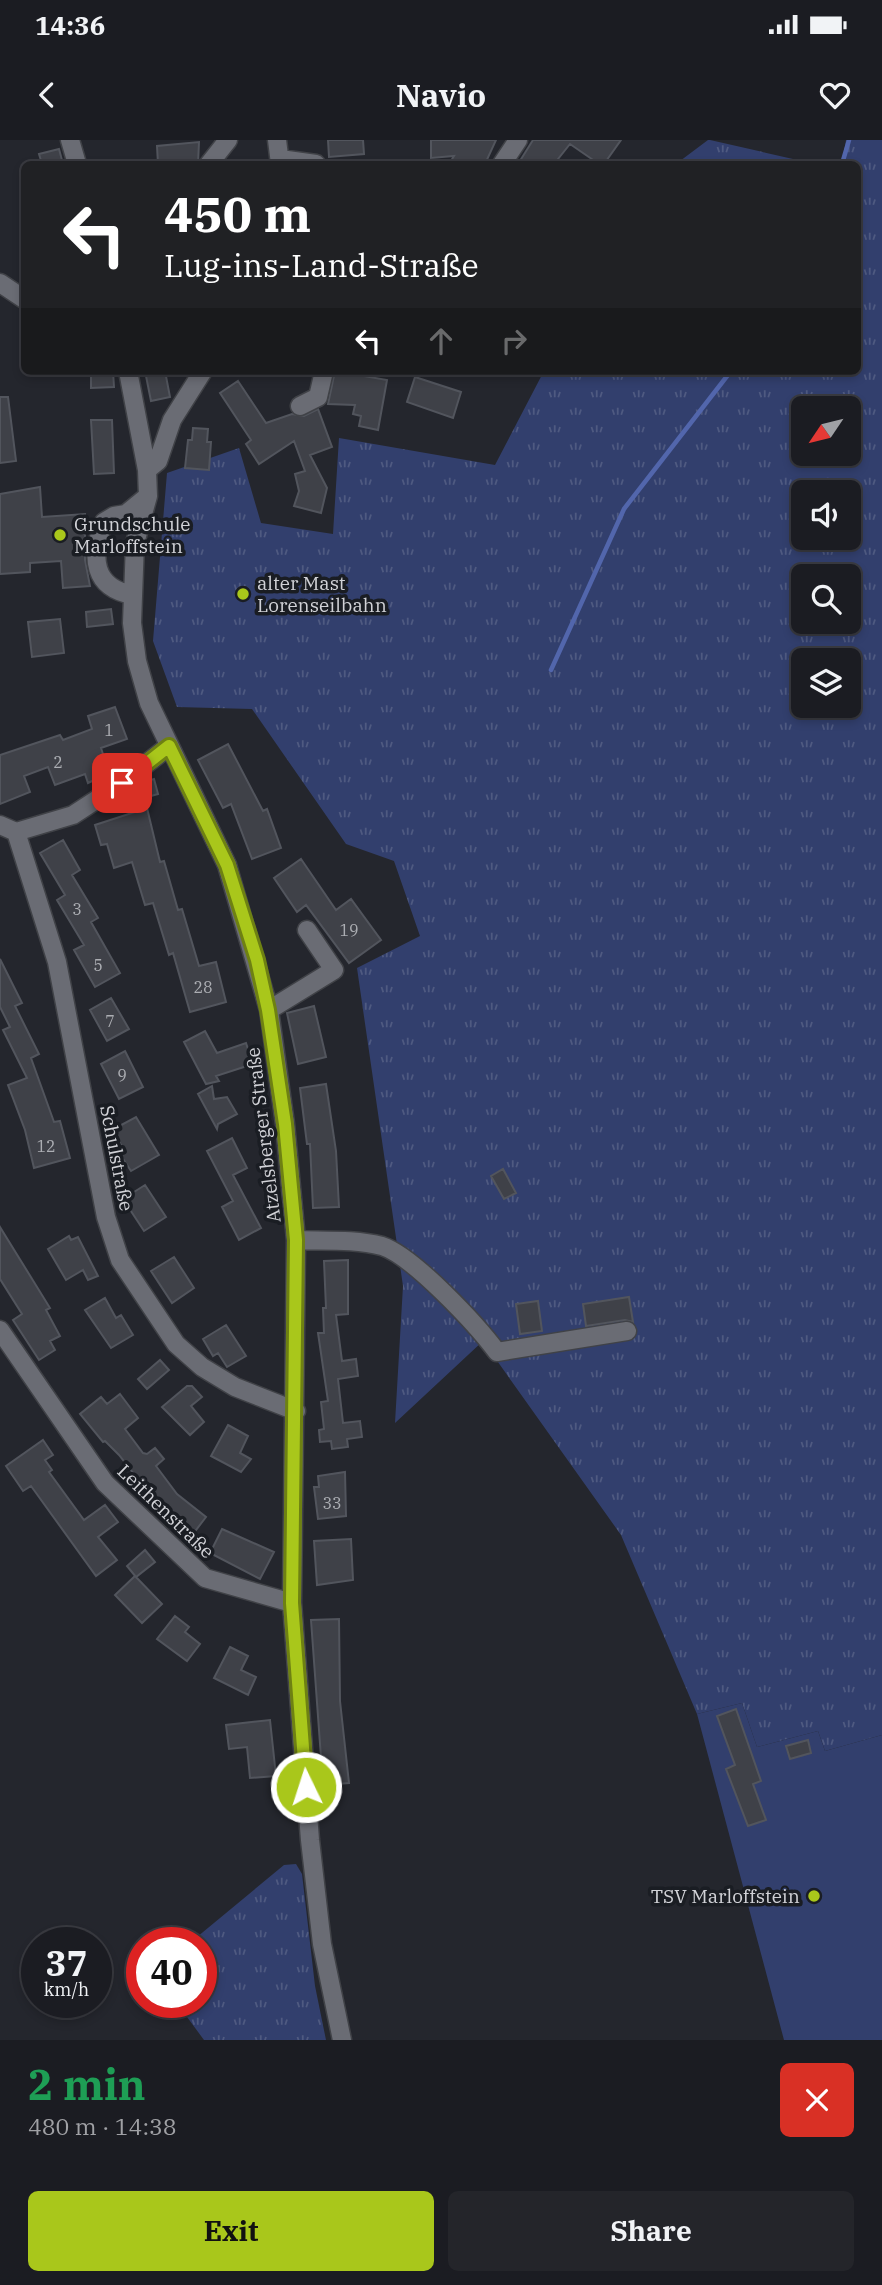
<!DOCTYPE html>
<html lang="en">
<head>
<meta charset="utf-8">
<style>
	:root { --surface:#1b1c22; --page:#24252a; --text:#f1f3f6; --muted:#a0a1a5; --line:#393a40; --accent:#a9c71b }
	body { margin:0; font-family:"IBM Plex Serif",serif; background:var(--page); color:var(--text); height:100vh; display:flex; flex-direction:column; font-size:26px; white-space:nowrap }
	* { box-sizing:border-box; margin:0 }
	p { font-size:23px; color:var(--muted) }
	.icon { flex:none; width:38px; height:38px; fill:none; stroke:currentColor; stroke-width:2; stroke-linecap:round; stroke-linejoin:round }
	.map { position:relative; height:1900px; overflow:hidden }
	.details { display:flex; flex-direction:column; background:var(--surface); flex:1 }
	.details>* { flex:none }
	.hud { position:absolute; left:21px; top:21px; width:840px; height:214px; border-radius:10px; box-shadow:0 4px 10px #0003,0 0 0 2px var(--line); background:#202124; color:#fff; overflow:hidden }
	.needle { width:46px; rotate:235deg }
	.tools { position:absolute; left:791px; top:256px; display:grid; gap:14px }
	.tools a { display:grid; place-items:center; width:70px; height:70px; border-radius:10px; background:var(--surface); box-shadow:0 4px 10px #0003,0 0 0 2px var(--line); font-size:35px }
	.speed { position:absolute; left:21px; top:1787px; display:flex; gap:14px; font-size:35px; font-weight:700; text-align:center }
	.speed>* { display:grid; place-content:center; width:91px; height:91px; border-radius:50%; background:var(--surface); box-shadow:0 4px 10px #0003,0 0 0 2px var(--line); line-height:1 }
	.speed small { font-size:18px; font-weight:400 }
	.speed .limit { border:10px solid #d22; background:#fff; color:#111 }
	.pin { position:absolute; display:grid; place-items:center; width:60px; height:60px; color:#fff; margin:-30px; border-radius:14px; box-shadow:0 4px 10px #0006 }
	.me { position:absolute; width:77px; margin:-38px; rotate:356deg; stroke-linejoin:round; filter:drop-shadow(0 0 5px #0008) }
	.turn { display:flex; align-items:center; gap:24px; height:147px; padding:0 28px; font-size:32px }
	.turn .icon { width:91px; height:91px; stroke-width:2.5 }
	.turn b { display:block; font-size:49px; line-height:60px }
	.lanes { display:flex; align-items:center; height:66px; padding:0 28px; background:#0003; justify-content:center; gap:35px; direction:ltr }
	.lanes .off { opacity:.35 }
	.round { display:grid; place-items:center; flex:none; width:74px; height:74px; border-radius:10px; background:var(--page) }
	.headline { display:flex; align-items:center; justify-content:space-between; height:119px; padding:0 28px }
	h1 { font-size:42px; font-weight:700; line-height:52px; color:#1e9e55 }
	.button { display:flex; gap:14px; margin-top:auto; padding:14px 28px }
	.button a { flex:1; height:80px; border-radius:10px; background:var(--accent); color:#111; font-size:28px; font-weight:700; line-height:80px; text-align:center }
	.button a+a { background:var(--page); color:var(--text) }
	.status { display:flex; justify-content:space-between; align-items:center; height:49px; padding:0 35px; background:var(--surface); direction:ltr }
	.status svg { height:19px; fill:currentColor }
	header { display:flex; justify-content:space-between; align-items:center; height:91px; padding:0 28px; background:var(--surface); font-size:32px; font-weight:700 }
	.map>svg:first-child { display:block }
	.grass { fill:url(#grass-tufts); fill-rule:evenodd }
	.pitch { fill:#323f6d }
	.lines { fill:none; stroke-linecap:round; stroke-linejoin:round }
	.stream { stroke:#5266ac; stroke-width:4.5 }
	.building { fill:#3f4148; stroke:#52555d; stroke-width:2 }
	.minor-casing { stroke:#404247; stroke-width:21 }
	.minor { stroke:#6a6c74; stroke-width:18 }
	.route-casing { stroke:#6e8112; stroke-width:18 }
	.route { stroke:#a9c71b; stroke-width:12 }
	.poi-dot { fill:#a9c71b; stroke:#1a1d23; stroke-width:2.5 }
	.labels { text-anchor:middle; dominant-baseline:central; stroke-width:7; stroke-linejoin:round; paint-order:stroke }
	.number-label { font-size:16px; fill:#acaeb3 }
	.poi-label { font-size:19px; fill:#d1d2d7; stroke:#1a1d23; text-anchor:start }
	.street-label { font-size:19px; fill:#d1d2d7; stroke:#1a1d23 }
</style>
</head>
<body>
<div class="status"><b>14:36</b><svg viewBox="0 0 49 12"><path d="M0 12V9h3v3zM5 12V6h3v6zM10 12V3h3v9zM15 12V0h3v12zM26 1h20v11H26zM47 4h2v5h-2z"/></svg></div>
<header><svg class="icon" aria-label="back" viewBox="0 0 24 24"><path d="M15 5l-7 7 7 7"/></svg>Navio<svg class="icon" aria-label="heart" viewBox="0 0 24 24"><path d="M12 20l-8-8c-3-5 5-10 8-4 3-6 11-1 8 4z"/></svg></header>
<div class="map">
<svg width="882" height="1900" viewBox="0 0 882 1900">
	<defs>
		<pattern id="grass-tufts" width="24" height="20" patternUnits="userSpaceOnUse" patternTransform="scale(1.75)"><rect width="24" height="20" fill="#323f6d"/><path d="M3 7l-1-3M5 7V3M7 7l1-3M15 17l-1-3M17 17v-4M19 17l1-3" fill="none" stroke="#4f5a81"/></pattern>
	</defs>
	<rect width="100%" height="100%" fill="#24262d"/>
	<path class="grass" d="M708 0H710L815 24H676Z
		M846 0H882V1595L825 1611 818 1591 757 1607 742 1563 697 1574 621 1395 483 1201 395 1283 403 1146 357 828 420 796 394 721 346 704 252 569 177 567 153 501 167 333 239 308 261 383 333 394 339 298 495 325 544 231H858V24H842ZM803 268H849V313H803ZM803 352H849V397H803ZM803 436H849V481H803ZM803 520H849V565H803Z
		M296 1724 302 1734 315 1846 326 1900H204L176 1862H201V1802H191L284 1725Z"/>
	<path class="pitch" d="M742 1563 757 1607 818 1591 825 1611 882 1595V1900H784L697 1574Z"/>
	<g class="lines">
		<path class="stream" d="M842 24 849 0
			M551 530 624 369 731 231"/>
	</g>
	<path class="building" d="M328 0H363L364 14 329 17Z
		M431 0H496L485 24H449L454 16 431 18Z
		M533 0H621L604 24H599L570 4 554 24H518Z
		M199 2 198 24H158L157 6Z
		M59 9 63 24H42L39 14Z
		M91 231H113L114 247 91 248Z
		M145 231H165L170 257 151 261Z
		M335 231 387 240 378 290 359 286 361 276 353 274 355 265 328 264Z
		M415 237 461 252 453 278 407 262Z
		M238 241 266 283 292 274 304 276 318 269 332 307 310 315 327 348 321 373 294 366 299 351 295 334 305 331 294 301 259 324 246 304 251 300 220 253Z
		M0 257H8L16 321 0 323Z
		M91 280H112L114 333 94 334Z
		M193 288 208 289 207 302H211L209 330 185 328 188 300H192Z
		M40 347 42 377 85 374V420L90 446 63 448 61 421 30 423V432L0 434V354Z
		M111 469 113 484 87 487 86 472Z
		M60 479 64 513 32 517 28 482Z
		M115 567 127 599 101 608 109 633 88 643 85 634 55 645 48 627 24 636 30 652 0 664V615L60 595 63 600 92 589 88 576Z
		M228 604 263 671 267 669 281 708 252 719 231 664 223 668 198 620Z
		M154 639 158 654 144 658 141 643Z
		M147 668 160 722 164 721 178 770 182 769 199 826 216 822 226 862 190 872 173 813 169 815 153 763 145 765 132 722 114 728 107 704 101 705 95 685Z
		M63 700 80 730 72 735 98 778 91 782 120 833 95 847 74 810 84 805 57 760 65 755 40 713Z
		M301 719 336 770 351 759 381 800 349 823 306 765 297 772 274 738Z
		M0 819 22 863 15 866 39 914 31 918 54 982 60 981 70 1018 34 1028 25 990 8 945 27 938 3 890 10 887 0 867Z
		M111 858 129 889 107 901 90 870Z
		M314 866 326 917 298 924 287 873Z
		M205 891 217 913 246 903 253 924 216 936 219 941 206 944 184 902Z
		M125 911 143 947 119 959 101 924Z
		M326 944 336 1011 339 1067 313 1068 310 1004H307L300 948Z
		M212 946 214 959 227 957 237 974 218 984 217 989 198 954Z
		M136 977 159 1015 131 1031 116 1008 121 1005 112 990Z
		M232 998 247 1028 233 1035 261 1088 239 1100 222 1067 233 1061 207 1011Z
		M503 1029 516 1053 504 1059 491 1036Z
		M145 1045 166 1077 144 1091 123 1059Z
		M0 1087 50 1168 46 1170 60 1196 50 1201 55 1210 39 1220 13 1180 22 1174 0 1139Z
		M69 1096 71 1100 78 1097 98 1136 88 1140 83 1130 66 1140 48 1109Z
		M174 1117 194 1148 172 1163 151 1131Z
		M348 1120V1174L336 1175 342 1221 356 1219 358 1236 338 1239 343 1283 360 1281 362 1297 347 1299 348 1307 332 1309 331 1301 320 1302 319 1290 324 1289 321 1262 328 1261 318 1193H324L323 1168H326L324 1121Z
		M629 1157 633 1182 625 1180 586 1186 583 1164Z
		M105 1158 116 1178 121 1175 133 1195 111 1208 85 1170Z
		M538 1161 542 1191 520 1194 516 1164Z
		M226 1185 246 1216 227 1227 218 1213 213 1216 203 1199Z
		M160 1220 169 1230 147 1249 138 1239Z
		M187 1246H192L202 1257 191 1266 204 1282 190 1295 162 1267Z
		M120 1254 138 1278 125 1289 143 1313 147 1314 155 1308 164 1319 156 1326 177 1354 206 1377 193 1394 162 1370 119 1315 105 1301 103 1302 80 1274 101 1257 107 1264Z
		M228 1285 248 1296 240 1313 251 1319 241 1332 211 1316Z
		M43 1300 53 1315 45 1320 52 1330 49 1332 84 1380 105 1365 118 1382 98 1397 117 1420 96 1436 31 1346 23 1351 6 1326Z
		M345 1332 346 1376 318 1379 314 1347H319L318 1336Z
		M222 1389 274 1412 260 1439 210 1413Z
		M351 1399 353 1440 317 1445 314 1401Z
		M145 1410 155 1422 136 1437 127 1426Z
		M135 1436 162 1464 142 1483 115 1455Z
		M175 1476 189 1487 185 1492 200 1504 187 1521 157 1499Z
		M339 1479 340 1561 349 1643 323 1645 311 1480Z
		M230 1507 248 1516 241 1530 256 1537 248 1555 214 1538Z
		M736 1569 761 1641 753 1644 766 1680 748 1686 726 1629 735 1625 717 1576Z
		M270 1580 276 1636 250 1638 247 1607 229 1609 226 1585Z
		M808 1600 811 1613 790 1619 786 1606Z"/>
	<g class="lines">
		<g class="minor-casing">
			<path id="minor" d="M70 0 77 24
				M277 0 280 24
				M280 19 316 24
				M209 24 228 0
				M502 24 518 0
				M0 143 24 159
				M128 231 147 330 148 356 135 403 132 483 137 521 149 563 227 725 269 870 285 984 296 1100 292 1463 310 1700 322 1804 342 1900
				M300 266 318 257 324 231
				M147 330 158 321 172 280 203 231
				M133 455C93 448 90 417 104 382L114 376 126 374 148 356
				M0 685 16 692 73 675 122 643 169 606
				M16 692 57 822 106 1077 120 1120 176 1204 202 1227 235 1247 296 1271
				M269 870 334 830 307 790
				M296 1100C324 1101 355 1099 382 1106 413 1116 477 1185 497 1212L627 1191
				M0 1190 105 1343 205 1438 292 1463"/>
		</g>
		<use href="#minor" class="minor"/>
	</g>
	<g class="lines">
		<g class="route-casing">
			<path id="route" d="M122 643 169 606 227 725 257 820 268 870 285 984 296 1100 292 1463 306 1647"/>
		</g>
		<use href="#route" class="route"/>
	</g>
	<g class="poi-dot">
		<circle cx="60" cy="395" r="7"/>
		<circle cx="243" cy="454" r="7"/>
		<circle cx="814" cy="1756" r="7"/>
	</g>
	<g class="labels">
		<g class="number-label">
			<text x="109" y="590">1</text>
			<text x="58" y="622">2</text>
			<text x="77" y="769">3</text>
			<text x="349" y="790">19</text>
			<text x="98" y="825">5</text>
			<text x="203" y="847">28</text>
			<text x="110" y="881">7</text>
			<text x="122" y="935">9</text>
			<text x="46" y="1006">12</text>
			<text x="332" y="1363">33</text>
		</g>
		<g class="poi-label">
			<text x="74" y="384">Grundschule<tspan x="74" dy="22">Marloffstein</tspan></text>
			<text x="257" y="443">alter Mast<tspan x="257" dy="22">Lorenseilbahn</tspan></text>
			<text x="800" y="1756" text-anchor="end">TSV Marloffstein</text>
		</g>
		<g class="street-label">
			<text transform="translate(263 995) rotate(-97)">Atzelsberger Straße</text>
			<text transform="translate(117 1018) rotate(79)">Schulstraße</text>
			<text transform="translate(166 1371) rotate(44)">Leithenstraße</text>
		</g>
	</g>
</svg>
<div class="tools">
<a><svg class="needle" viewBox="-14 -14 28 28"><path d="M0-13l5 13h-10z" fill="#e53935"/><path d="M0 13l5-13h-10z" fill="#a0a1a5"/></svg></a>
<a><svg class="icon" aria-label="sound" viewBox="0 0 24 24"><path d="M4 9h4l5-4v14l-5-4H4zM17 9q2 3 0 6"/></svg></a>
<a><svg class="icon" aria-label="search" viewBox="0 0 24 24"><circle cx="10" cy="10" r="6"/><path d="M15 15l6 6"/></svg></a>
<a><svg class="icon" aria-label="layers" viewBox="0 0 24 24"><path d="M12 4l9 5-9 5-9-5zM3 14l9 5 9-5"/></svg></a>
</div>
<div class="speed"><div>37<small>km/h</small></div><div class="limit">40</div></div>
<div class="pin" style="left:122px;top:643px;background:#d93025"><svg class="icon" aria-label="arrive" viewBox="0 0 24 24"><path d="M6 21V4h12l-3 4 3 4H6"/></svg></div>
<svg class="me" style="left:306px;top:1647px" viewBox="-20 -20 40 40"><circle r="17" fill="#a9c71b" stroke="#fff" stroke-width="3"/><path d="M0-11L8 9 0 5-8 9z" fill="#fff"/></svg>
<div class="hud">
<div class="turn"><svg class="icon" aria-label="left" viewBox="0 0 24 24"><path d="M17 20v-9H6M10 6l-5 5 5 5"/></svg><div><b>450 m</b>Lug-ins-Land-Straße</div></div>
<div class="lanes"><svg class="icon" aria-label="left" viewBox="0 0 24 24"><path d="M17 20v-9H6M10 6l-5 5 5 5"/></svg><svg class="icon off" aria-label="ahead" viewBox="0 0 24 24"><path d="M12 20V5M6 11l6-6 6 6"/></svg><svg class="icon off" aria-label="right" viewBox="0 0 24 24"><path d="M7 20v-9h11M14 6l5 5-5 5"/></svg></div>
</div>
</div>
<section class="details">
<div class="headline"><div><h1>2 min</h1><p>480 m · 14:38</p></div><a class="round" style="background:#d93025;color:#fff"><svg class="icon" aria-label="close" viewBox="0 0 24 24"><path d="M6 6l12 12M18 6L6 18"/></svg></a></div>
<div class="button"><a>Exit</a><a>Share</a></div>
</section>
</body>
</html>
